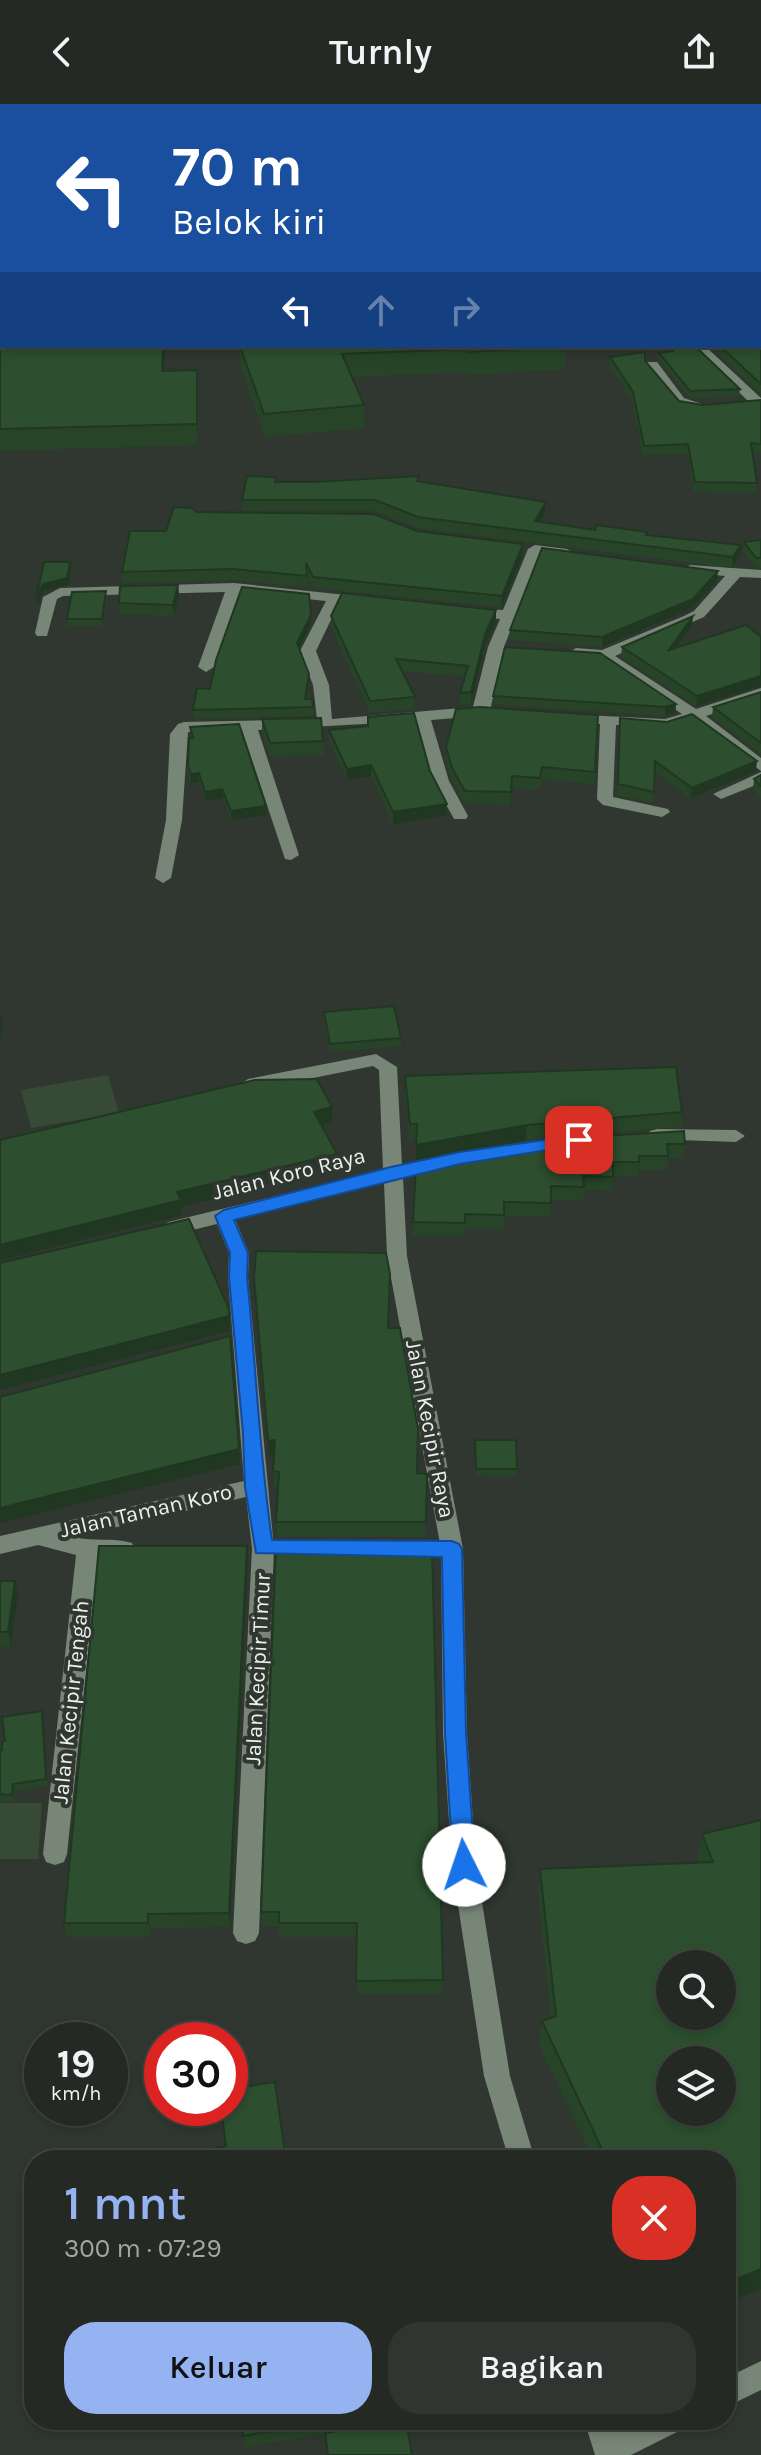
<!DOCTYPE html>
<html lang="id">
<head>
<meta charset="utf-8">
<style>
	:root { --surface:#242924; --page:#303531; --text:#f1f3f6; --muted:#a3a6a6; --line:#414541; --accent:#95b2f1 }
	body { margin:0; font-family:Karla,sans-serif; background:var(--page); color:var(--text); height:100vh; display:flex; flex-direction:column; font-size:30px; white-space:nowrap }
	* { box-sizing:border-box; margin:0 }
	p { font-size:26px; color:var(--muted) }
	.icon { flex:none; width:44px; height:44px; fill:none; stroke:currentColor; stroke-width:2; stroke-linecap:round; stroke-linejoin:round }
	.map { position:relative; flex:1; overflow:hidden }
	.side { position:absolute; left:24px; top:2046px; width:712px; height:280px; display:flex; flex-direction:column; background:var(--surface); border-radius:32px; box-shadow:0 4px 12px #0003,0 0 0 2px var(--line) }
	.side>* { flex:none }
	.guide { position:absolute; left:0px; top:0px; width:762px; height:244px; box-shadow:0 4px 12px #0003,0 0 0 2px var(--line); background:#1a4fa0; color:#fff; overflow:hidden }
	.fabs { position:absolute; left:656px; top:1846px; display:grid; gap:16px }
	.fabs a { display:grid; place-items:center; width:80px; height:80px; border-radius:50%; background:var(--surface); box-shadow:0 4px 12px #0003,0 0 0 2px var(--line); font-size:40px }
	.speed { position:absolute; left:24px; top:1918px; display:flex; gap:16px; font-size:40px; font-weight:700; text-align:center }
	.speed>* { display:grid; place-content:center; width:104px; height:104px; border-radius:50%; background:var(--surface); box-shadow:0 4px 12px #0003,0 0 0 2px var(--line); line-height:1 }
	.speed small { font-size:20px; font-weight:400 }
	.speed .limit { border:12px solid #d22; background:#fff; color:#111 }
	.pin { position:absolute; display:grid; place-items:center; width:68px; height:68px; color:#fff; margin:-34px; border-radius:16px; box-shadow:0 4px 12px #0006 }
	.me { position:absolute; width:88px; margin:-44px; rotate:356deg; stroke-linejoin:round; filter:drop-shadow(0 0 6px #0008) }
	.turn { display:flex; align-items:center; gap:28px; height:168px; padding:0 40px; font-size:36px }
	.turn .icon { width:104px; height:104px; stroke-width:2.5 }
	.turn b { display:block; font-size:56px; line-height:68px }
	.lanes { display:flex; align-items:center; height:76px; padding:0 40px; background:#0003; justify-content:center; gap:40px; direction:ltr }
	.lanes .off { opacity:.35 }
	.round { display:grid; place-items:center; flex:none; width:84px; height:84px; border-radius:32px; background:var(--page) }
	.overview { display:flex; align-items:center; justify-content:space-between; height:136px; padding:0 40px }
	h1 { font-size:48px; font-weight:600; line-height:60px; color:var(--accent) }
	.primary-button { display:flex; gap:16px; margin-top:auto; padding:16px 40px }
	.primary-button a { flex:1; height:92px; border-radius:32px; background:var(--accent); color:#111; font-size:32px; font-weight:600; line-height:92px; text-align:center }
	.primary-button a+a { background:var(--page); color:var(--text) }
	header { display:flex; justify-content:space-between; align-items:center; height:104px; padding:0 40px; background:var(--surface); font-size:36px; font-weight:600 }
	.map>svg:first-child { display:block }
	.green { fill:#364a36 }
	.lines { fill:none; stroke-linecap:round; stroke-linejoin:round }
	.minor { fill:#778677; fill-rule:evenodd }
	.highway { fill:#d1f9d2; fill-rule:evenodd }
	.wall { fill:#274428 }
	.shaded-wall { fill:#203721 }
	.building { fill:#2d4f2f; stroke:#203721; stroke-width:2; fill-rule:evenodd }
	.route { fill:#1a73e8; stroke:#114b97; stroke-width:2 }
	.labels { text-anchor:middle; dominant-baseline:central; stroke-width:8; stroke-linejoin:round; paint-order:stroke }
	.street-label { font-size:22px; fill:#edf1ed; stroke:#303730 }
</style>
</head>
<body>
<header><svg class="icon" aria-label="back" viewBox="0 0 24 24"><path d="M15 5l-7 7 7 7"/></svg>Turnly<svg class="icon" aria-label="share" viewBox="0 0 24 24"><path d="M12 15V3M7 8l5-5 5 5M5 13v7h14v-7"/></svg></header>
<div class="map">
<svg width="761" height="2351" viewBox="0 0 761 2351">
	<rect width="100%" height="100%" fill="#303730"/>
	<path class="green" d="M108 971 119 1009 31 1024 21 986Z
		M0 1699H42L38 1755H0Z"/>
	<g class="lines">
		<path class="minor" d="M760 115H761V121H760Z
			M692 242H705L761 294V302L751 300Z
			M647 258H657L684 294 702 300V306L674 300 646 261Z
			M535 441 567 445 574 449 567 453 540 450 504 543 490 607 482 612 431 616 449 677 468 712 466 715H454L433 677 416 617 258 626 299 751 291 756 285 755 242 626 188 628 182 716 171 774 163 779 155 774 166 716 170 630 178 620 184 618 317 615 313 581 300 547 326 497 240 488 214 563 206 568 198 563 225 488 63 492 57 495 47 532H37L35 529 43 493 60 484 234 479 365 493 372 497 370 500 339 499 316 547 329 581 332 615 473 603 488 543 500 515 469 512 462 508 469 504 503 506 528 445Z
			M690 461 761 466V474L740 473 704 513 615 552 696 605 761 584V594L706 612 761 654V667L692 617 666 625 616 621 613 693 668 705 670 708 662 713 603 701 597 695 600 620 564 616V610L665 615 682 610 600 555 576 554 568 549 576 544 602 546 684 512 694 507 725 472 685 468 683 465Z
			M761 668V679L721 695 713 690Z
			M376 950 397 963 402 1061 439 1053 449 1059 446 1064 403 1074 407 1152 463 1445 467 1629 476 1761 510 1972 535 2056H509L484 1972 452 1761 443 1629 441 1445 387 1152 384 1079 235 1115 249 1149 248 1173 274 1444 259 1829 255 1837 246 1840 237 1837 233 1829 252 1444 246 1393 74 1433C93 1438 113 1433 132 1439L135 1445 132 1451 98 1454 67 1750 64 1758 55 1761 46 1758 43 1750 76 1451 38 1441 0 1450V1432L244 1377 228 1173 229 1149 217 1120 168 1132 158 1125 168 1118 383 1066 379 966 373 962 248 987 239 981 248 975Z
			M657 1025 736 1026 745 1032 736 1038 650 1035 648 1031 650 1027Z
			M761 2257V2286L726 2303V2274Z
			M584 2316H614L617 2327 640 2316H686L681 2326 631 2351H595Z"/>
		<path class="highway" d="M561 0H580L581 2H562Z
			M600 0H620L621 2H601Z
			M760 46H761V54H760Z"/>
	</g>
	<path class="wall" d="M0 170 2 242H165L164 267 197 266 198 341 0 347Z
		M761 237V290L710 243 760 242Z
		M239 242H566L565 265 470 271 469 268 352 273 364 301V324L265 333 241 265Z
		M668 242H695L740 285 739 292 690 294 659 256V249L668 248Z
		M610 253 645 257 679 297 703 301 761 296V349H752L757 379 756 389 694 388 688 350 643 351 632 297 609 262Z
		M419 377 546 398 545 409 540 418 595 426 647 428V431L741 441 740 452 732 464 418 424 375 407 242 406V396L276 378Z
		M196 408 417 427 523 440V451L501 503 313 484 307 472 308 483 234 476 123 479 122 468 166 427Z
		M761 436V464L755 463 743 448 744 438Z
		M717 476 692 504 602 543 509 536 510 526Z
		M178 481 179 492 174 512 120 510 119 499Z
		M106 487V495L102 522H67V515Z
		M331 512 496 518 485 542 471 600 460 601V589L465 573 402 567 415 593 414 605 370 609 331 523Z
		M311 519 299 544 309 570 307 595 313 603 314 612 194 615 193 606 210 585Z
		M692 522 677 543 761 533V582L696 602 621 553 622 543Z
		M761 588V650L712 613 713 603Z
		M493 592 676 600 675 609 665 612 493 600Z
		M598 611 595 680 542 675 539 686 511 684 510 701 464 699 452 676 446 655V643Z
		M262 615 323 637 324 651 270 653 262 629Z
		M190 623 267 711 231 716 223 694 206 697 199 678 191 679 188 671V662L191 634Z
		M619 624 756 667 691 694 655 668 653 699 617 691Z
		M329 626 447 711 393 720 371 672 347 676 329 637Z
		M761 671V694L753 685 754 675Z
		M324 908 401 934V942L330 948 324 916Z
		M405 972 682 1008 681 1023 526 1036 416 1056 417 1035H409L405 987Z
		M570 1034 685 1040 683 1054H668L667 1066H639L638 1072H613L612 1086H584L583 1097 551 1096 550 1113 504 1112V1125L465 1124 464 1132H413L416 1061Z
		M255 1189 388 1224 418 1369 427 1370 425 1433H277L276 1418 278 1382H274V1351L269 1352Z
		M475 1336 517 1365 516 1373 476 1372Z
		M276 1442 443 1876 442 1890H357V1833H279V1822H262L261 1808Z
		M248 1457 230 1823 150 1824 149 1833H67L64 1819Z
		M0 1477 18 1491 11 1543H0Z
		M43 1615 47 1682 14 1687 13 1698H0V1646H2L5 1637Z
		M761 1716V2185L726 2199V2056H593L539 1941 542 1917 551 1914 538 1789 540 1765 700 1759 698 1754 702 1730Z
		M241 2316H324L325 2330 245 2343Z"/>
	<path class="shaded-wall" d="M486 0H499L496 2H483Z
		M163 242H165L163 289 162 267Z
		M197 266 198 288V341L197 320Z
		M546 398 545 409 535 427V417Z
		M523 440V451L501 503 502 492Z
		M741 441 740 452 732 464 733 453Z
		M70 458 71 466 68 481 44 487 37 501 36 494 43 480Z
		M718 467 717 476 692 504 602 543V533Z
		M178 481 179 492 174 512 173 501Z
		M106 487V495L102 522V515Z
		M496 506V518L485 542 471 600V588L485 530Z
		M311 511V519L297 548V539Z
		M693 512 692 522 668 555 669 546Z
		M761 572V582L696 602 697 592Z
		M676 600 675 609 665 612V603Z
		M757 657 756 667 691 694 692 684Z
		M371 661V672L347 676V665Z
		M199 669V678L191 679V670Z
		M222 685 223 694 206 697 205 688Z
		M447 700V711L393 720V708Z
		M266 702 267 711 231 716V707Z
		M1 909 3 923 0 938V914Z
		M332 1003V1018L315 1022 314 1008Z
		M527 1021 526 1036 416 1056V1041Z
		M337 1050V1064L181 1103 182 1111 0 1156V1141L177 1088Z
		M229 1212 230 1227 0 1286V1271Z
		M275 1336 276 1351 269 1352 268 1337Z
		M239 1345 240 1360 0 1419V1404Z
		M247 1442 248 1457 230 1823 229 1809Z
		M15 1477 18 1491 11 1543 8 1528Z
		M761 2165V2185L726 2199V2179Z"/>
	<path class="building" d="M0 0H486L483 2H2V4H0Z
		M710 0H761V17L760 18V2H708Z
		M0 14H2V36H0Z
		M0 170H2V242H163L162 267 197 266V320L0 325Z
		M760 236 761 237V280L720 242H760Z
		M240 242H566L470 248 469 245 342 250 364 301 264 310Z
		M669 242H695L740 285 690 287 659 249 673 247Z
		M645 248V257L679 297 703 301 761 296V340L751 339 757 379 695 378 688 340 644 342 633 288 610 253Z
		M247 372 276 373 275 378H314L419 372 417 377 546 398 535 417 595 426 597 421 647 428 646 431 741 441 733 453 418 413 375 396H242Z
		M174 403 192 404 196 408 374 410 417 427 523 440 502 492 313 473 306 459 307 472 233 465 122 468 130 427H166Z
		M761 436V454H756L744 438Z
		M542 444 718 467 693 495 602 533 510 526Z
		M44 458H70L67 474 43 480 36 494Z
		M178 481 173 501 119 499 120 482Z
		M242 483 309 490 311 511 297 539 309 570 305 595H312L313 603 193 606 197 584 210 585 216 556Z
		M106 487 102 515H67L72 488Z
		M342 489 496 506 485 530 471 588 460 589 468 562 396 555 415 593 370 597 331 512Z
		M693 512 669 546 746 521 761 533V572L697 592 622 543Z
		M505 543 600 549 676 600 665 603 493 592Z
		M761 588V639L713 603Z
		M480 603 598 611 595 668 542 663 540 674 512 672 511 688 465 687 452 664 446 643 456 605Z
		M414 609 430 667 447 700 393 708 371 661 347 665 329 626 368 622V613Z
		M692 610 757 657 692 684 655 657 654 688 618 680 620 614 667 618Z
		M321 614 323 637 270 639 262 615Z
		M239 620 266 702 231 707 222 685 205 688 199 669 191 670 188 662 189 634H193L190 623Z
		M761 671V682L754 675Z
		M394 902 401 934 330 940 324 908Z
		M676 963 682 1008 527 1021 416 1041 417 1020H410L405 972Z
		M317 975 332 1003 314 1008 337 1050 177 1088 181 1096 0 1141V1036L255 976Z
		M684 1027 685 1040H667L668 1052H639V1058H613V1073L583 1072 584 1083 551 1082V1099L504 1098V1111L465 1110V1119L413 1118 416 1061 570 1034Z
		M189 1115 229 1205V1212L0 1271V1159Z
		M256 1147 386 1149 390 1170 388 1224H400L418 1325 417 1369 427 1370 426 1418H276L279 1368 273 1367 275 1336 268 1337 254 1174Z
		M230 1232 239 1345 0 1404V1293Z
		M475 1336H516L517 1365H476Z
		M99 1442H247L229 1809 148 1810V1819H64Z
		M276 1442H432L443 1876 356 1877 357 1819H279V1808H261Z
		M0 1477H15L8 1528H0Z
		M42 1607 46 1675 13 1680 12 1691 0 1690V1646H2V1638L5 1637 2 1613Z
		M761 1716V2165L726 2179V2056H607L542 1917 556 1912 540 1765 713 1758 702 1730ZM670 1860H722V1912H670ZM670 1956H722V2008H670Z
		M275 1978 286 2056H217L215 2044 226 2042 221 2004H230V1985Z
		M242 2316H324V2318L243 2332Z
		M406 2316 412 2351H328L325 2329Z"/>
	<path class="route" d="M579 1031 588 1036 585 1040 460 1060 234 1116 248 1149 247 1173C256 1260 259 1349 272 1436L452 1437 459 1440 462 1445 466 1629 475 1761 472 1767 464 1770 456 1767 453 1761 445 1629 442 1453 256 1449 245 1383 243 1329 229 1173 230 1149 215 1112 224 1106 391 1063 460 1048Z"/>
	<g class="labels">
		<g class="street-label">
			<text transform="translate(289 1070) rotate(-14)">Jalan Koro Raya</text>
			<text transform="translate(430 1325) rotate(79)">Jalan Kecipir Raya</text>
			<text transform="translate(146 1407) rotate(-13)">Jalan Taman Koro</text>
			<text transform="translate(258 1565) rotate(-87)">Jalan Kecipir Timur</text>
			<text transform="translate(71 1598) rotate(-84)">Jalan Kecipir Tengah</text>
		</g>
	</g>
</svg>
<div class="fabs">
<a><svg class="icon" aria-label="search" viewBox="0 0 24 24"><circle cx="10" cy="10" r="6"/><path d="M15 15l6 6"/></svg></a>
<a><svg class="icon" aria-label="layers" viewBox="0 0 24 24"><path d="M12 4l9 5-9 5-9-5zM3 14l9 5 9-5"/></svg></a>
</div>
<div class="speed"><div>19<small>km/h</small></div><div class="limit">30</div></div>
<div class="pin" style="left:579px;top:1036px;background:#d93025"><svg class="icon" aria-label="arrive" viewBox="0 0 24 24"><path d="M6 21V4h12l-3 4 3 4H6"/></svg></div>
<svg class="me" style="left:464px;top:1761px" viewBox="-20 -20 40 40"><circle r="19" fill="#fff"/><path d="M0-13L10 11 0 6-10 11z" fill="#1a73e8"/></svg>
<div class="guide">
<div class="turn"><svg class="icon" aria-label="left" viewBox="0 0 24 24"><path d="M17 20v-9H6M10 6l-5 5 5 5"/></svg><div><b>70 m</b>Belok kiri</div></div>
<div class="lanes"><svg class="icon" aria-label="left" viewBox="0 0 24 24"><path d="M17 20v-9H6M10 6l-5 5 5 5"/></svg><svg class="icon off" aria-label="ahead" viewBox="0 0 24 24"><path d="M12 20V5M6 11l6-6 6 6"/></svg><svg class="icon off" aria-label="right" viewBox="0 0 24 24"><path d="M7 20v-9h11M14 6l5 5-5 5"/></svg></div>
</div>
<section class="side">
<div class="overview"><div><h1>1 mnt</h1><p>300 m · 07:29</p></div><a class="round" style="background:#d93025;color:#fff"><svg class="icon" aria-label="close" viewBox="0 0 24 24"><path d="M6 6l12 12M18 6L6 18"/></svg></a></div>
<div class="primary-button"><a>Keluar</a><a>Bagikan</a></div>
</section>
</div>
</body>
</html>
